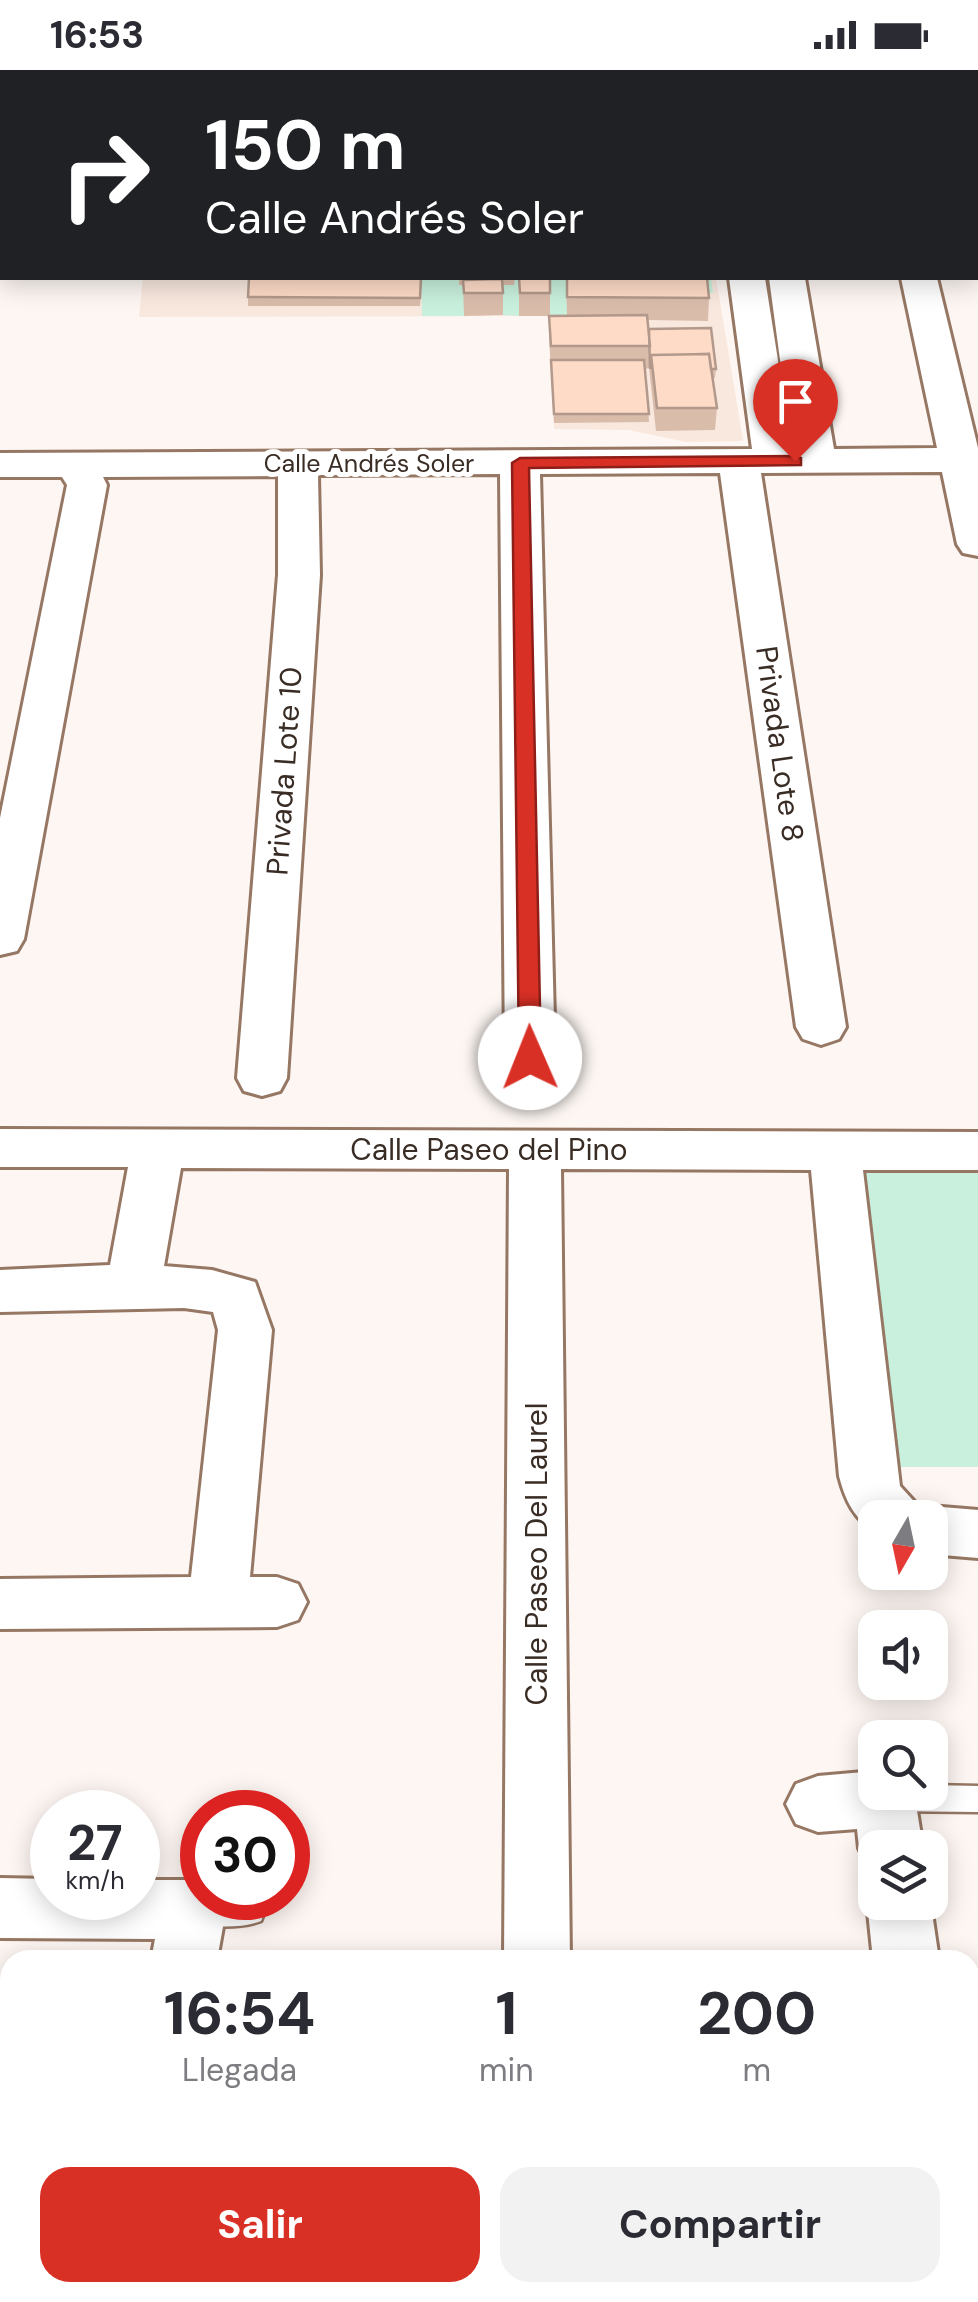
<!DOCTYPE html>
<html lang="es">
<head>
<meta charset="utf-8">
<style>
	:root { --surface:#fff; --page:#f2f2f3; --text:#2b2b33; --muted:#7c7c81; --accent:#d93025 }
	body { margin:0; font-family:"DM Sans",sans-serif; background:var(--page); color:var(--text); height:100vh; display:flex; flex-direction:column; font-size:38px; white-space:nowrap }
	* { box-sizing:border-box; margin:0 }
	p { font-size:32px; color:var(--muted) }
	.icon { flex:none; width:55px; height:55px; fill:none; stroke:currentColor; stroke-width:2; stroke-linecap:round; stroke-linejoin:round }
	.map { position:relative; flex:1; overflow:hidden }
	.sheet { position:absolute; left:0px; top:1880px; width:980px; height:352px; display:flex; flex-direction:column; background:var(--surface); border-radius:30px 30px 0 0; box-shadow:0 5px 25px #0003 }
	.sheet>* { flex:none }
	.guide { position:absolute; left:0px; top:0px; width:980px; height:210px; box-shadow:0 5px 25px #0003; background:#202124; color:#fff; overflow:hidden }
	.needle { width:65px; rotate:189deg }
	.fabs { position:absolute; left:858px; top:1430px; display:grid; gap:20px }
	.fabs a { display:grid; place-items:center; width:90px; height:90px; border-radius:20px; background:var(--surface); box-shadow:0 5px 25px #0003; font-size:50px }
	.speed { position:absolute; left:30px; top:1720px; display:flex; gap:20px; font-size:50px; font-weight:700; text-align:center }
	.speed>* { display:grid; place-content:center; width:130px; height:130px; border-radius:50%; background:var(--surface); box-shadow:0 5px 25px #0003; line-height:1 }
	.speed small { font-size:25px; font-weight:400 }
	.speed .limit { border:15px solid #d22; background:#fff; color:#111 }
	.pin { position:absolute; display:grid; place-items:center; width:85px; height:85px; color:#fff; margin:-102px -42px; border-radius:50% 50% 50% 0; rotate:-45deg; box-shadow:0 0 10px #0007 }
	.pin .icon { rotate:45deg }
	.me { position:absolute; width:110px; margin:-55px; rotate:359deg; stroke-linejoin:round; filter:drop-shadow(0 0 8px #0008) }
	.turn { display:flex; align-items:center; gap:35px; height:210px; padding:0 40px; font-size:45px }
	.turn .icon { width:130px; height:130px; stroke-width:2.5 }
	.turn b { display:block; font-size:70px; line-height:85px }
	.eta { display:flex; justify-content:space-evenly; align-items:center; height:170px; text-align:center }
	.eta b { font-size:60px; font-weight:700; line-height:70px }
	.primary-button { display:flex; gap:20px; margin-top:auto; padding:20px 40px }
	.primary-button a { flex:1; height:115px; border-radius:30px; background:var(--accent); color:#fff; font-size:40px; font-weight:700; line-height:115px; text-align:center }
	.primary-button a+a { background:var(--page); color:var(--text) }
	.status { display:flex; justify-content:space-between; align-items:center; height:70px; padding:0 50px; background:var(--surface); direction:ltr }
	.status svg { height:28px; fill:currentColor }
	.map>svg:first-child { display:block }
	.built { fill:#f9e8de }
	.green { fill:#c8f0dc }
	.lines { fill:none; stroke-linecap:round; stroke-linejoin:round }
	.lane-casing { stroke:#967764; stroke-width:5 }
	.street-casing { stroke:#967764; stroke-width:6 }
	.lane { fill:#fff; fill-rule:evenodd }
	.street { fill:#fff; fill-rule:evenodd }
	.wall { fill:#dabcab }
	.building { fill:#fedbc7; stroke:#b2998b; stroke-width:2.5 }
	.route { fill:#d93025; stroke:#8d1f18; stroke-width:2.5 }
	.labels { text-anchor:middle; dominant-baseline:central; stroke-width:10; stroke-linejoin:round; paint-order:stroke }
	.far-street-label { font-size:25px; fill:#392c24; stroke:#fff }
	.street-label { font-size:30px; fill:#392c24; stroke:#fff }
</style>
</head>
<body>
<div class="status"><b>16:53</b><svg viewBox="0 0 49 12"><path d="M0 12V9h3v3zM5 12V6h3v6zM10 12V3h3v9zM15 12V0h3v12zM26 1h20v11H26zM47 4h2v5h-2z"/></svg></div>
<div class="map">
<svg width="978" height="2232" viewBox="0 0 978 2232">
	<rect width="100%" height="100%" fill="#fdf6f2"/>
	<path class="built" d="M143 208H716L743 371 686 372 629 360 554 359 549 246 139 247Z"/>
	<path class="green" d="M421 208H459V215H514V208H711L713 223 567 222V246H550L519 230V246L503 245 502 232 464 233V246H422Z
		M856 1096 978 1097V1397H889Z"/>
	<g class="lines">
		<g class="lane-casing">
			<path id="lane" d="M930 1715 978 1716V1742L885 1741 874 1737 870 1728 875 1718V1722H930Z
				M195 1826 261 1831 265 1841 261 1851C240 1859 205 1858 184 1850L180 1840 184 1830Z"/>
		</g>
		<g class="street-casing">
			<path id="street" d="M325 0H359V2H326Z
				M698 0H732V2H699Z
				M743 0H777L778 2H745Z
				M859 0H893V2H860Z
				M729 208H765L792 379 769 208H805L834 379 937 378 901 208H937L978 378V486L963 483 957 474 942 402 761 403 846 957 839 969 821 975 803 969 796 957 720 403 540 404 555 988 548 1001 530 1006 512 1001 505 988 500 404 318 405 320 505 287 1008 280 1021 262 1026 244 1021 237 1008 278 505V406L103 407 107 415 24 869 17 881 0 885V748L67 415 62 407H0V383L752 379Z
				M0 1059 978 1062V1100H863L900 1416 921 1439 930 1436 978 1440V1488L930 1484V1448H875V1464C854 1446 846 1433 839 1406L811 1100 561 1099 570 1890H504L509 1099 181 1098 164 1196 212 1200 255 1212 272 1260 250 1507H277L298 1514 307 1532 298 1550 277 1557 0 1559V1509L191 1507 218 1260 213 1242 184 1238 0 1242V1200L110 1195 128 1097H0Z
				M875 1701V1722H914L923 1778H875V1801L868 1798 859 1778 857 1759 818 1762 796 1754 786 1734 796 1714 818 1706Z
				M0 1808 52 1809V1828H138V1810H194L202 1813V1828H221L226 1840 217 1890H151L155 1869 0 1868Z
				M875 1813V1832H930V1829L939 1890H873L867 1832Z
				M10 2109V2179L0 2180V2110Z
				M970 2128 978 2130V2200L970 2198Z
				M33 2222H105L104 2232H32Z
				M502 2222H574V2232H502Z"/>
		</g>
		<use href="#lane" class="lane"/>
		<use href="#street" class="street"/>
	</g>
	<path class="wall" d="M422 208 420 236H248V227Z
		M459 208H515L514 215H503V245L464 246 463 215H459Z
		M519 208H550V246L567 245 566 208 709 228 708 251 648 250 649 259 716 299 715 308H713L717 338 715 360 656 361 649 298 645 299 649 352 554 353 549 268V246H519Z"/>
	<path class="building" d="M249 208H421L420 228 248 227Z
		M519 208H550V223H520Z
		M567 208H707L709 228 567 227Z
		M502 209 503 223H464L463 210Z
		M647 245 650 276H551L549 246Z
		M711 258 716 299H711L709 284 651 285 650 299 649 259Z
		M709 284 717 338H657L651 285Z
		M551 290H644L649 344H554Z"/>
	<path class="route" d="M795 386 801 388V395L529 398 541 988 530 996 522 993 519 988 512 393 520 388Z"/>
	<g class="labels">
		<g class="far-street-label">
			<text x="369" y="393">Calle Andrés Soler</text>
		</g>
		<g class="street-label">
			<text transform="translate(780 674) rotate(82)">Privada Lote 8</text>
			<text transform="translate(284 701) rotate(-86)">Privada Lote 10</text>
			<text x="489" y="1079">Calle Paseo del Pino</text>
			<text transform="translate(536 1484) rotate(-90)">Calle Paseo Del Laurel</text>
		</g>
	</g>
</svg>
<div class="fabs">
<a><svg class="needle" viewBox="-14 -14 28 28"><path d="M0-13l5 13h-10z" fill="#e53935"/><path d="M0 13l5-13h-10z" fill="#7c7c81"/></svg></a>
<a><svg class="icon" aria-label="sound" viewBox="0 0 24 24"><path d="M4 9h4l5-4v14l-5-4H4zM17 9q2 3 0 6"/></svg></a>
<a><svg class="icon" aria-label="search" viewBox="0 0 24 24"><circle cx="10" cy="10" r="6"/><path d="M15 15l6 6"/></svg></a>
<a><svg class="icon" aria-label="layers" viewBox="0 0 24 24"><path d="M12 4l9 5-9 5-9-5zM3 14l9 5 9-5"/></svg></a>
</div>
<div class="speed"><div>27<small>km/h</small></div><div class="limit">30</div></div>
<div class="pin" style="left:795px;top:391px;background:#d93025"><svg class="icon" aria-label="arrive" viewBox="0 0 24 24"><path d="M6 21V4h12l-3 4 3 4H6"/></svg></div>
<svg class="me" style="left:530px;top:988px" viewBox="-20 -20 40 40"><circle r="19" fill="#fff"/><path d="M0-13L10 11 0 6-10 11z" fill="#d93025"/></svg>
<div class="guide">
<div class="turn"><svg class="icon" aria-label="right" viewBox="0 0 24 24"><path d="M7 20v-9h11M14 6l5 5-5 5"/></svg><div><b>150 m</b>Calle Andrés Soler</div></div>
</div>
<section class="sheet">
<div class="eta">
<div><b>16:54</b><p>Llegada</p></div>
<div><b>1</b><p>min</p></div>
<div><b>200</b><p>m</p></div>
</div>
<div class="primary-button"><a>Salir</a><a>Compartir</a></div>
</section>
</div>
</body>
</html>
